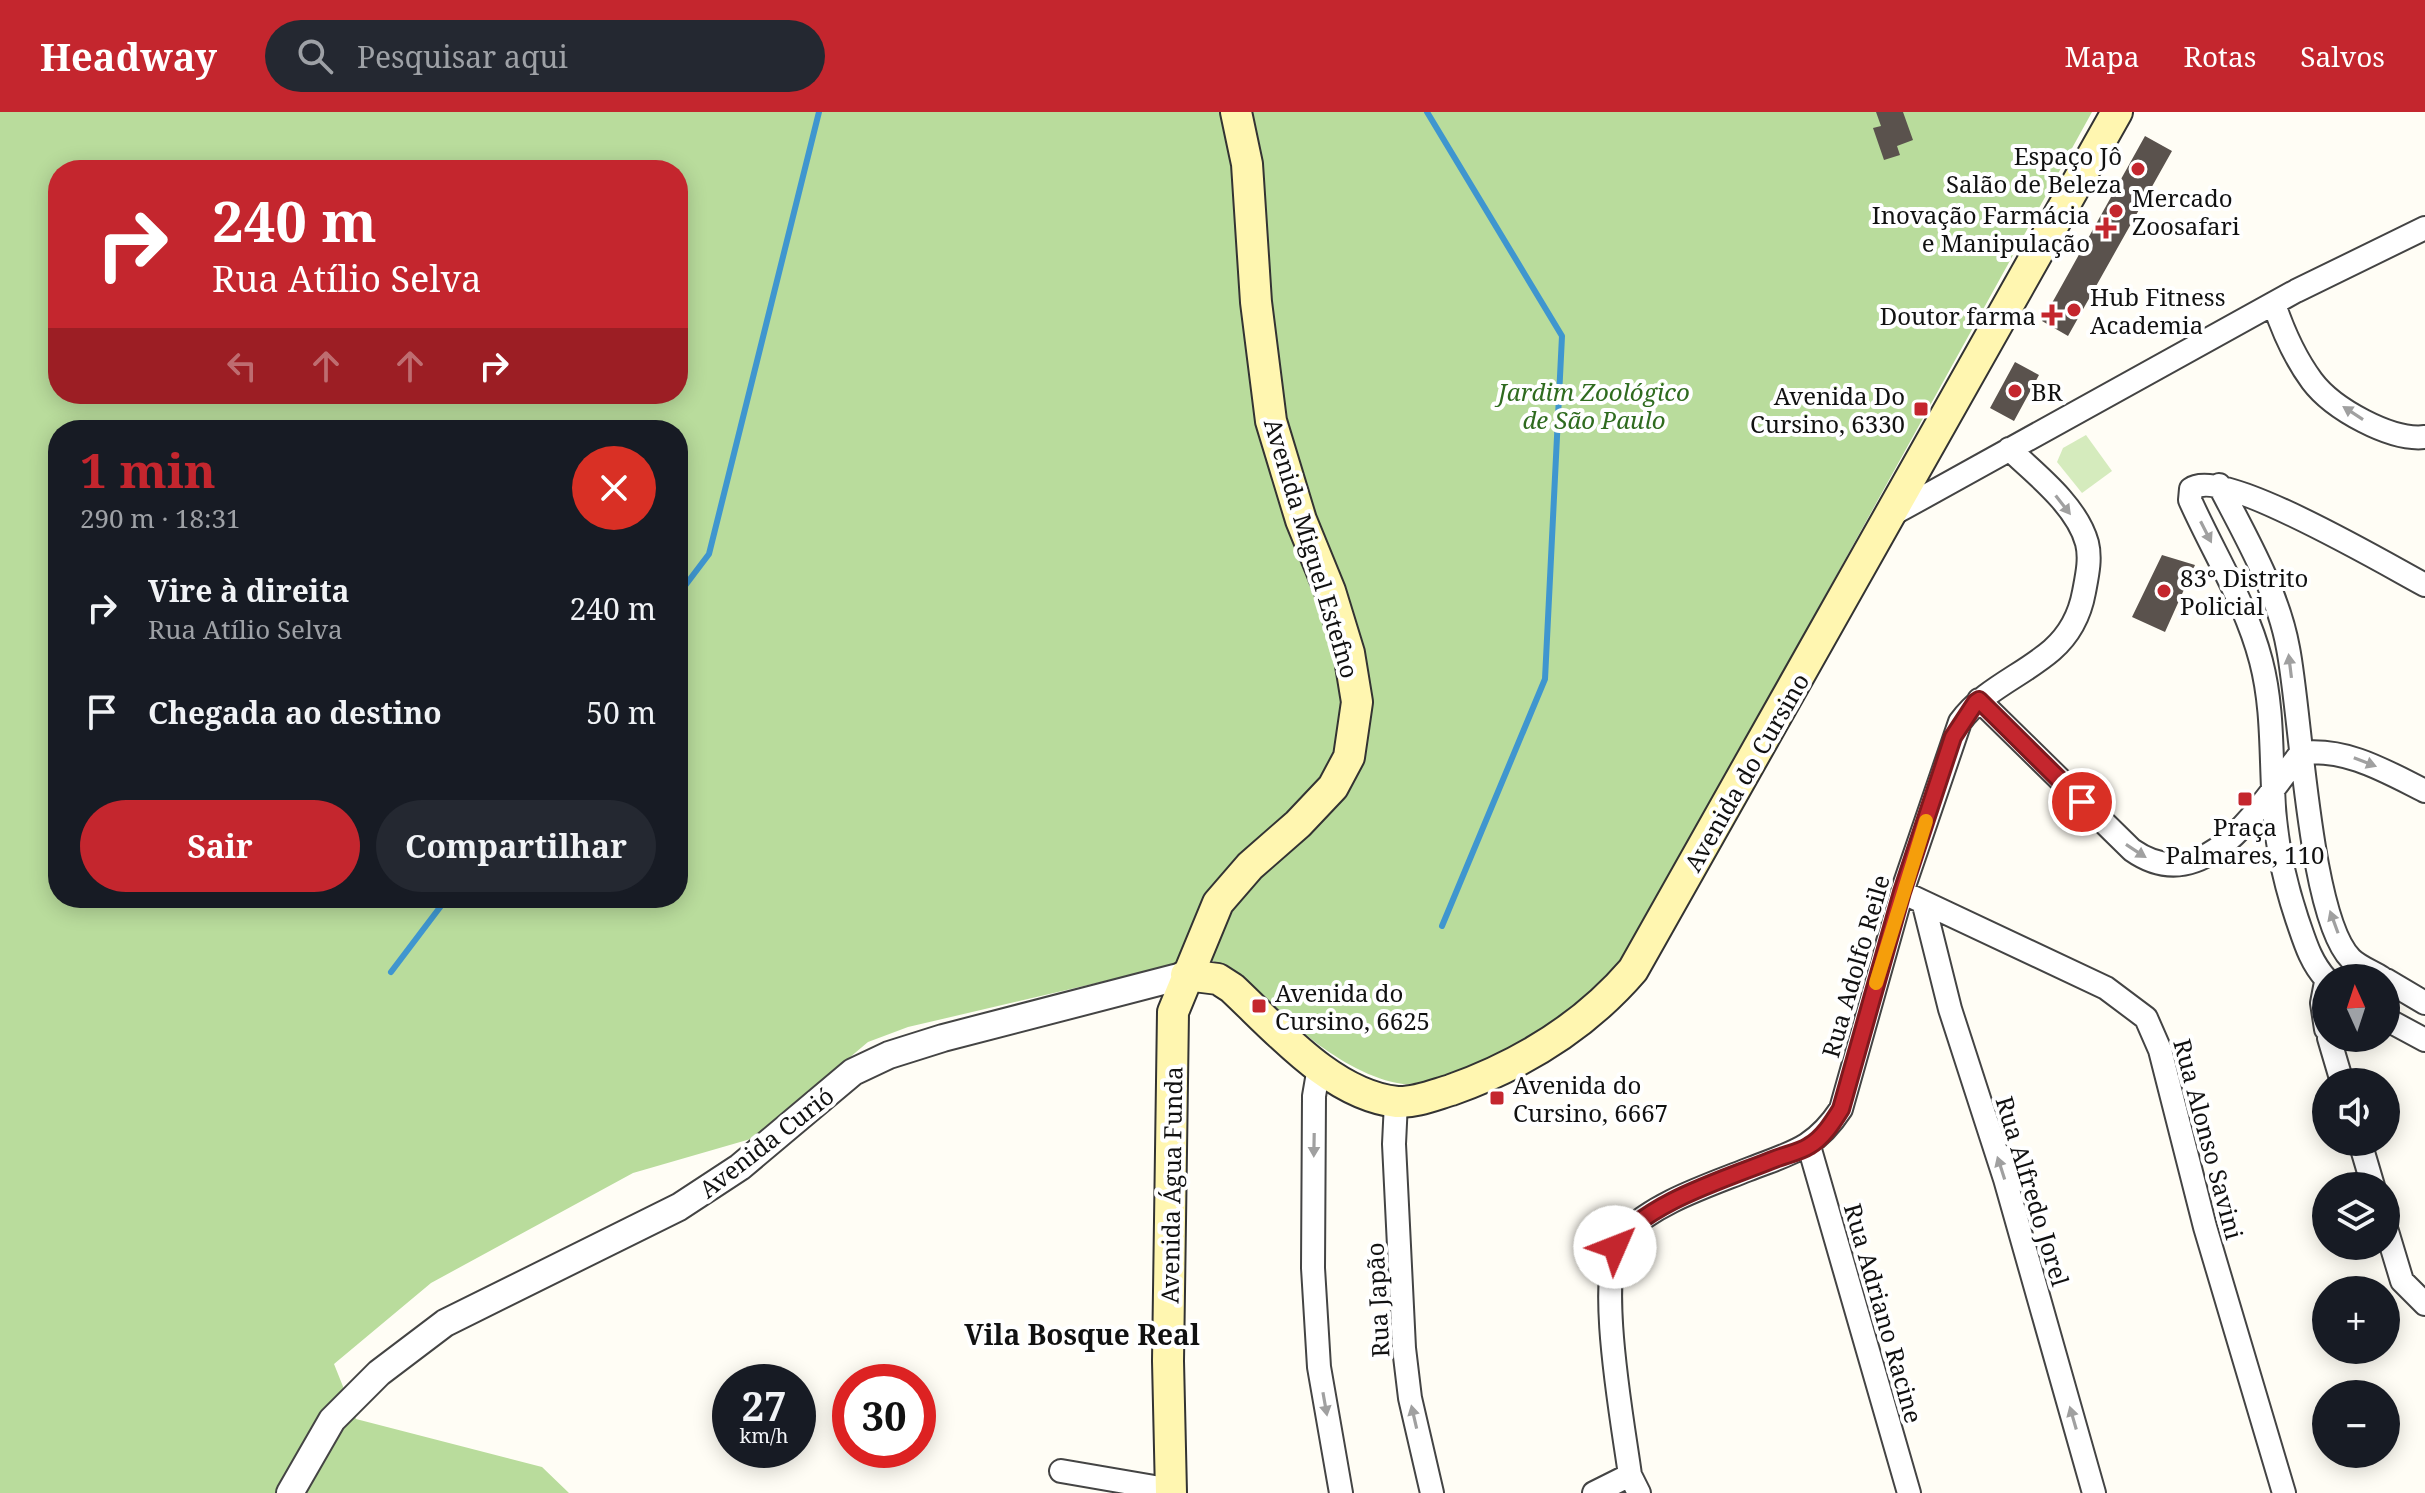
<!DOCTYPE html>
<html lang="pt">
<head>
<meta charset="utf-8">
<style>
	:root { --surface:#171b24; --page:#242831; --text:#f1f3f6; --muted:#9ea1a6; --accent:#c4262e }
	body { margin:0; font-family:"Noto Serif",serif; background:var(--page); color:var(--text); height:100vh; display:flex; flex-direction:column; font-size:30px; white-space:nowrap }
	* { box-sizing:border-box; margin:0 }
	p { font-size:26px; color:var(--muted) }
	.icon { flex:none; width:44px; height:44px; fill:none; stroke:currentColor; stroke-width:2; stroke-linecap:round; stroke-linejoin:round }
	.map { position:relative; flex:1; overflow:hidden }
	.sheet { position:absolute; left:48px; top:308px; width:640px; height:488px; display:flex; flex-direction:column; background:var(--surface); border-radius:32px; box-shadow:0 4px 20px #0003 }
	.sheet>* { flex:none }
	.top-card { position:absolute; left:48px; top:48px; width:640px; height:244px; border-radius:32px; box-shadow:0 4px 20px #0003; background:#c4262e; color:#fff; overflow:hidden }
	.needle { width:52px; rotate:357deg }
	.tools { position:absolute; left:2312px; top:852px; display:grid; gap:16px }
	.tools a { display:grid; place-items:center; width:88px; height:88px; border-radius:50%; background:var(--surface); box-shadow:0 4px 20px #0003; font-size:40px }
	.speed { position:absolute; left:712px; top:1252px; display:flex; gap:16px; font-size:40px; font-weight:700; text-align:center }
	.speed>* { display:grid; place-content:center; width:104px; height:104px; border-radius:50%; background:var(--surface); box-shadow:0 4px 20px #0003; line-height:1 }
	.speed small { font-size:20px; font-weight:400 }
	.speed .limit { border:12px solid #d22; background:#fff; color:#111 }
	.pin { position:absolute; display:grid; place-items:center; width:68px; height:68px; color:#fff; margin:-34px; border:4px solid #fff; border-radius:50%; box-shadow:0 2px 8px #0007 }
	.me { position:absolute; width:88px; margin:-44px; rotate:46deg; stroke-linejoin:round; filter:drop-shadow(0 0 6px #0008) }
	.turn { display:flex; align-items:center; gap:28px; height:168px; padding:0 32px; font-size:36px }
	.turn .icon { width:104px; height:104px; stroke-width:2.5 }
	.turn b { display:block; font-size:56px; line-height:68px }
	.lanes { display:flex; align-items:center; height:76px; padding:0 32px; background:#0003; justify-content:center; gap:40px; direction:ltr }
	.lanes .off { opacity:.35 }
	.round { display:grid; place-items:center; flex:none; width:84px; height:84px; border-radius:42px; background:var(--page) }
	.overview { display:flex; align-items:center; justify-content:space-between; height:136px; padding:0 32px }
	h1 { font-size:48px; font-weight:700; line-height:60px; color:var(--accent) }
	.primary-button { display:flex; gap:16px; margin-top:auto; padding:16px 32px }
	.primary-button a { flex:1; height:92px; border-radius:48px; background:var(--accent); color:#fff; font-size:32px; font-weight:700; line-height:92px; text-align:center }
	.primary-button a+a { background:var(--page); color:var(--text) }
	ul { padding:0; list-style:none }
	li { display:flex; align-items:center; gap:24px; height:104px; padding:0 32px }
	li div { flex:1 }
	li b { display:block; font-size:30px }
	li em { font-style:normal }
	header { display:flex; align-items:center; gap:48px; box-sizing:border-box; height:112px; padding:0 40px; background:var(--accent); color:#fff }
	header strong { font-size:38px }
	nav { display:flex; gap:44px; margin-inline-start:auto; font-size:28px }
	.search { width:560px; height:72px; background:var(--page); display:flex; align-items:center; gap:20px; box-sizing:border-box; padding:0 28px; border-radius:44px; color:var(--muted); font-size:30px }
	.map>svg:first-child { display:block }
	.green { fill:#d5ebbd }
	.forest { fill:#b9dc9c; fill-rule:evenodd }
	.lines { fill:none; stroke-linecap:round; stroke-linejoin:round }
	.stream { stroke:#3f96cf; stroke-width:6 }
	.building { fill:#5a524d }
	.minor-casing { stroke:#444; stroke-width:26 }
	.tertiary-casing { stroke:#444; stroke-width:30 }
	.secondary-casing { stroke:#333; stroke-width:34 }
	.minor { stroke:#fff; stroke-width:22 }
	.tertiary { stroke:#fff; stroke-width:26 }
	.secondary { stroke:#fff6b0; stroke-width:30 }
	.oneway { fill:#a0a0a0 }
	.route-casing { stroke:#7f191e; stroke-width:20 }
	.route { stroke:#c4262e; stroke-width:14 }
	.slow { stroke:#f59e0b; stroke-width:14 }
	.poi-dot { fill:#c4262e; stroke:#fff; stroke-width:3 }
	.labels { text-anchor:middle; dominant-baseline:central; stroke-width:8; stroke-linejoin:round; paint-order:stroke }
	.poi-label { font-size:24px; fill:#111; stroke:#fff; text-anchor:start }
	.park-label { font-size:24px; font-style:italic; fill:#2f6b1f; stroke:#fff }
	.street-label { font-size:24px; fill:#111; stroke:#fff }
	.quarter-label { font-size:28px; font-weight:bold; fill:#111; stroke:#fff }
</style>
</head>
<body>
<header>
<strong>Headway</strong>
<div class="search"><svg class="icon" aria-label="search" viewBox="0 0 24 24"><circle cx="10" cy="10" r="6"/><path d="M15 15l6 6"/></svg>Pesquisar aqui</div>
<nav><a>Mapa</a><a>Rotas</a><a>Salvos</a></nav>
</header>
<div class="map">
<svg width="2425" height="1381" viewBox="0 0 2425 1381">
	<rect width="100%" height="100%" fill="#fffdf5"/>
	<path class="green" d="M2086 323 2112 359 2082 381 2057 350 2063 336Z"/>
	<path class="forest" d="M0 0H2092L1623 850C1601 871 1579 894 1555 913 1530 933 1434 975 1403 972 1372 968 1339 948 1315 930 1277 901 1250 860 1204 846L908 915 868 930 754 1026 633 1061 431 1171 334 1252 356 1307 542 1355 569 1381H0ZM58 58H678V282H58ZM58 318H678V786H58Z"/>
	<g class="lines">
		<path class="stream" d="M1427 0 1562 224 1545 567 1442 814
			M678 483 709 442 819 0
			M391 860 447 786"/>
	</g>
	<path class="building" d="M1876 0H1903L1913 28 1897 34 1900 43 1884 48 1873 16 1881 14Z
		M2145 24 2172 39 2068 224 2042 209Z
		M2015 250 2039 263 2014 309 1990 296Z
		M2162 443 2195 453 2165 520 2132 505Z"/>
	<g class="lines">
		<g class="minor-casing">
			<path id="minor" d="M2274 192C2283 219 2295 246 2312 269 2333 297 2391 329 2425 325
				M2219 373C2245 423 2278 480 2288 536 2301 601 2309 805 2351 847 2359 855 2373 860 2382 866
				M1893 402 2296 179 2425 116
				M1979 588 2132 738C2206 790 2262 689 2301 641 2347 636 2385 659 2425 679
				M1902 780 2106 876 2146 906 2160 938 2205 1115 2284 1381
				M1924 793 1950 897 2005 1067 2094 1381
				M2326 867C2310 849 2305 830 2297 807 2283 765 2274 720 2273 676 2271 633 2272 591 2261 549 2246 491 2214 442 2190 388L2191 377C2221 354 2389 454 2425 473
				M2386 868 2425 891
				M2326 870 2322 891 2326 917
				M2386 907 2425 928
				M2329 926 2342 970
				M1319 955 1314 984 1313 1156 1319 1255 1341 1381
				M1396 990 1394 1032 1404 1236 1410 1286 1432 1381
				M2360 1030 2373 1074
				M1809 1034 1909 1381
				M2386 1116 2402 1169 2425 1192
				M1061 1359 1172 1378
				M1594 1381 1630 1363
				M1639 1381 1630 1363C1624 1317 1593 1154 1623 1123 1654 1091 1707 1074 1747 1058 1790 1041 1814 1038 1841 997L1902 780 1960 610C1984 577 2022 564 2052 538 2069 523 2080 502 2084 480 2087 464 2091 447 2087 431 2077 394 2036 362 2009 337"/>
		</g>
		<g class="tertiary-casing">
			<path id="tertiary" d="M290 1381 332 1308 379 1261 445 1211 679 1095 740 1055 853 960 889 943 943 926 1186 863"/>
		</g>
		<g class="secondary-casing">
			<path id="secondary" d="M1186 863 1218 867 1232 876C1277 918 1332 983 1397 990 1415 991 1434 983 1451 978 1521 953 1584 915 1633 858L2117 0
				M1171 1381 1168 1249 1173 900 1218 791 1250 754 1298 712 1333 675 1349 645 1357 590 1349 541 1330 479 1301 408 1271 309 1256 190 1247 52 1236 0"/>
		</g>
		<use href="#minor" class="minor"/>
		<use href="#tertiary" class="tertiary"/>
		<use href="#secondary" class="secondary"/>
	</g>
	<defs><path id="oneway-solid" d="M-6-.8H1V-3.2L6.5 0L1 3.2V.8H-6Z" transform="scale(2)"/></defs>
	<g class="oneway">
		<use href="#oneway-solid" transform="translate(2353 301) rotate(-147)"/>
		<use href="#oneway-solid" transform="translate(2063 393) rotate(52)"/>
		<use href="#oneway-solid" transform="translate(2206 420) rotate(63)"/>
		<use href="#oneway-solid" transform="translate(2290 554) rotate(-97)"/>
		<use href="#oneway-solid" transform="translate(2365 650) rotate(21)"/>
		<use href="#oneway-solid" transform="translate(2136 739) rotate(33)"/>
		<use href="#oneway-solid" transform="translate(2334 810) rotate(-110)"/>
		<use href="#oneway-solid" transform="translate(1314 1033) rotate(91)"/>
		<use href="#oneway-solid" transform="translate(2001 1056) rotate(-108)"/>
		<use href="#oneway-solid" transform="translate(1325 1292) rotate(80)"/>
		<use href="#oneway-solid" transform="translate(1414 1305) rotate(-103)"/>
		<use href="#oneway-solid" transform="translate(2073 1306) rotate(-106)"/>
	</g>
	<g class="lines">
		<g class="route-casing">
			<path id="route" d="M1615 1135C1641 1092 1728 1066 1775 1047 1785 1043 1800 1040 1809 1034 1823 1026 1833 1010 1841 997L1902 780 1953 625 1976 590 1979 588 2082 690"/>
		</g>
		<use href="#route" class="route"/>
		<path class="slow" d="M1876 871 1926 709"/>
	</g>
	<g class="poi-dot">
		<circle cx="2138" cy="57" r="8"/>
		<circle cx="2116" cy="99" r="8"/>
		<path d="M2102 104h8v8h8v8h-8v8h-8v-8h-8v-8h8z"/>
		<circle cx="2074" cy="198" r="8"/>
		<path d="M2048 191h8v8h8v8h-8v8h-8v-8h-8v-8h8z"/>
		<circle cx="2015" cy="279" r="8"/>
		<rect x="1913" y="289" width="16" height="16" rx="4"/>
		<circle cx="2164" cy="479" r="8"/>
		<rect x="2237" y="679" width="16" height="16" rx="4"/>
		<rect x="1251" y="886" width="16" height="16" rx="4"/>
		<rect x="1489" y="978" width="16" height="16" rx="4"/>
	</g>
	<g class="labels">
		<g class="poi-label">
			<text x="2122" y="43" text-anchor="end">Espaço Jô<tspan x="2122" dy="28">Salão de Beleza</tspan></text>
			<text x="2132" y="85">Mercado<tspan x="2132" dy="28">Zoosafari</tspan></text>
			<text x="2090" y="102" text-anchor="end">Inovação Farmácia<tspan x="2090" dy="28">e Manipulação</tspan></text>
			<text x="2090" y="184">Hub Fitness<tspan x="2090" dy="28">Academia</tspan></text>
			<text x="2036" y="203" text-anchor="end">Doutor farma</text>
			<text x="2031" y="279">BR</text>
			<text x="1905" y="283" text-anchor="end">Avenida Do<tspan x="1905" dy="28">Cursino, 6330</tspan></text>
			<text x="2180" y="465">83° Distrito<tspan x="2180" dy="28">Policial</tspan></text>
			<text x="2245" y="714" text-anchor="middle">Praça<tspan x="2245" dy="28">Palmares, 110</tspan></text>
			<text x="1275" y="880">Avenida do<tspan x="1275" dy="28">Cursino, 6625</tspan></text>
			<text x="1513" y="972">Avenida do<tspan x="1513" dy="28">Cursino, 6667</tspan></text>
		</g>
		<g class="park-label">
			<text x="1594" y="279">Jardim Zoológico<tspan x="1594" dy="28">de São Paulo</tspan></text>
		</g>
		<g class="street-label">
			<text transform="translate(1312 436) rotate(73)">Avenida Miguel Estefno</text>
			<text transform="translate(1746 660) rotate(-60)">Avenida do Cursino</text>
			<text transform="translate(1855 854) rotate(-74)">Rua Adolfo Reile</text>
			<text transform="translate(2209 1027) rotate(75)">Rua Alonso Savini</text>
			<text transform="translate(766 1030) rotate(-38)">Avenida Curió</text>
			<text transform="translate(1171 1073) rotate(-89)">Avenida Água Funda</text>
			<text transform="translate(2033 1079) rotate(73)">Rua Alfredo Jorel</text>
			<text transform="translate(1377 1188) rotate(-93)">Rua Japão</text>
			<text transform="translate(1884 1201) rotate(74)">Rua Adriano Racine</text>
		</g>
		<g class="quarter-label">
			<text x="1082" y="1222">Vila Bosque Real</text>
		</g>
	</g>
</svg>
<div class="tools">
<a><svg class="needle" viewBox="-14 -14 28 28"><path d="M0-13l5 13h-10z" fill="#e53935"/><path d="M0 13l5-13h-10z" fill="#9ea1a6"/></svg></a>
<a><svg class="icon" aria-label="sound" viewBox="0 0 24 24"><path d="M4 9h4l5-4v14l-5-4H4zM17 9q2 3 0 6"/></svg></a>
<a><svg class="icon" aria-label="layers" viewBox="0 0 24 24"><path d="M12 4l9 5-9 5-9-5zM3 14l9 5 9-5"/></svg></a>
<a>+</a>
<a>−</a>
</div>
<div class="speed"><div>27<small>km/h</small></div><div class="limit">30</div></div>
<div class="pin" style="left:2082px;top:690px;background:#d93025"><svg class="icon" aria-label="arrive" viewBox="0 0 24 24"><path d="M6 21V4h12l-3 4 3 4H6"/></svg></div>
<svg class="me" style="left:1615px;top:1135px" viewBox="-20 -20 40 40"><circle r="19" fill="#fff"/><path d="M0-13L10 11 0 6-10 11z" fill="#c4262e"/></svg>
<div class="top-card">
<div class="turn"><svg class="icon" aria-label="right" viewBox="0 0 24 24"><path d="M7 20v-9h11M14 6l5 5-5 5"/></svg><div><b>240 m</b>Rua Atílio Selva</div></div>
<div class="lanes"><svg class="icon off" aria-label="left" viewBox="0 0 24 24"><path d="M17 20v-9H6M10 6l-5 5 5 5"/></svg><svg class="icon off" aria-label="ahead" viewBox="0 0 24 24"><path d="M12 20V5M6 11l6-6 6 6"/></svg><svg class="icon off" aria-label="ahead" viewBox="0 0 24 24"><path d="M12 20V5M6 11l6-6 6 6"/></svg><svg class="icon" aria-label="right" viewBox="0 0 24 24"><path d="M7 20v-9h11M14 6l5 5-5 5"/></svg></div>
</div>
<section class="sheet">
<div class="overview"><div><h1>1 min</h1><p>290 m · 18:31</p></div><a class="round" style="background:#d93025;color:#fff"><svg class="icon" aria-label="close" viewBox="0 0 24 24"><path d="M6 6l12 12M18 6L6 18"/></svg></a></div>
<ul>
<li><svg class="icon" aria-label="right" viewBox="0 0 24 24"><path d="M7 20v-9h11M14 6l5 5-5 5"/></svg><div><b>Vire à direita</b><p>Rua Atílio Selva</p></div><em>240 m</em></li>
<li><svg class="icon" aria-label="arrive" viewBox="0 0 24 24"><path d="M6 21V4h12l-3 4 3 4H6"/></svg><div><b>Chegada ao destino</b></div><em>50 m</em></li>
</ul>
<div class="primary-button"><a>Sair</a><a>Compartilhar</a></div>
</section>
</div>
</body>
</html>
